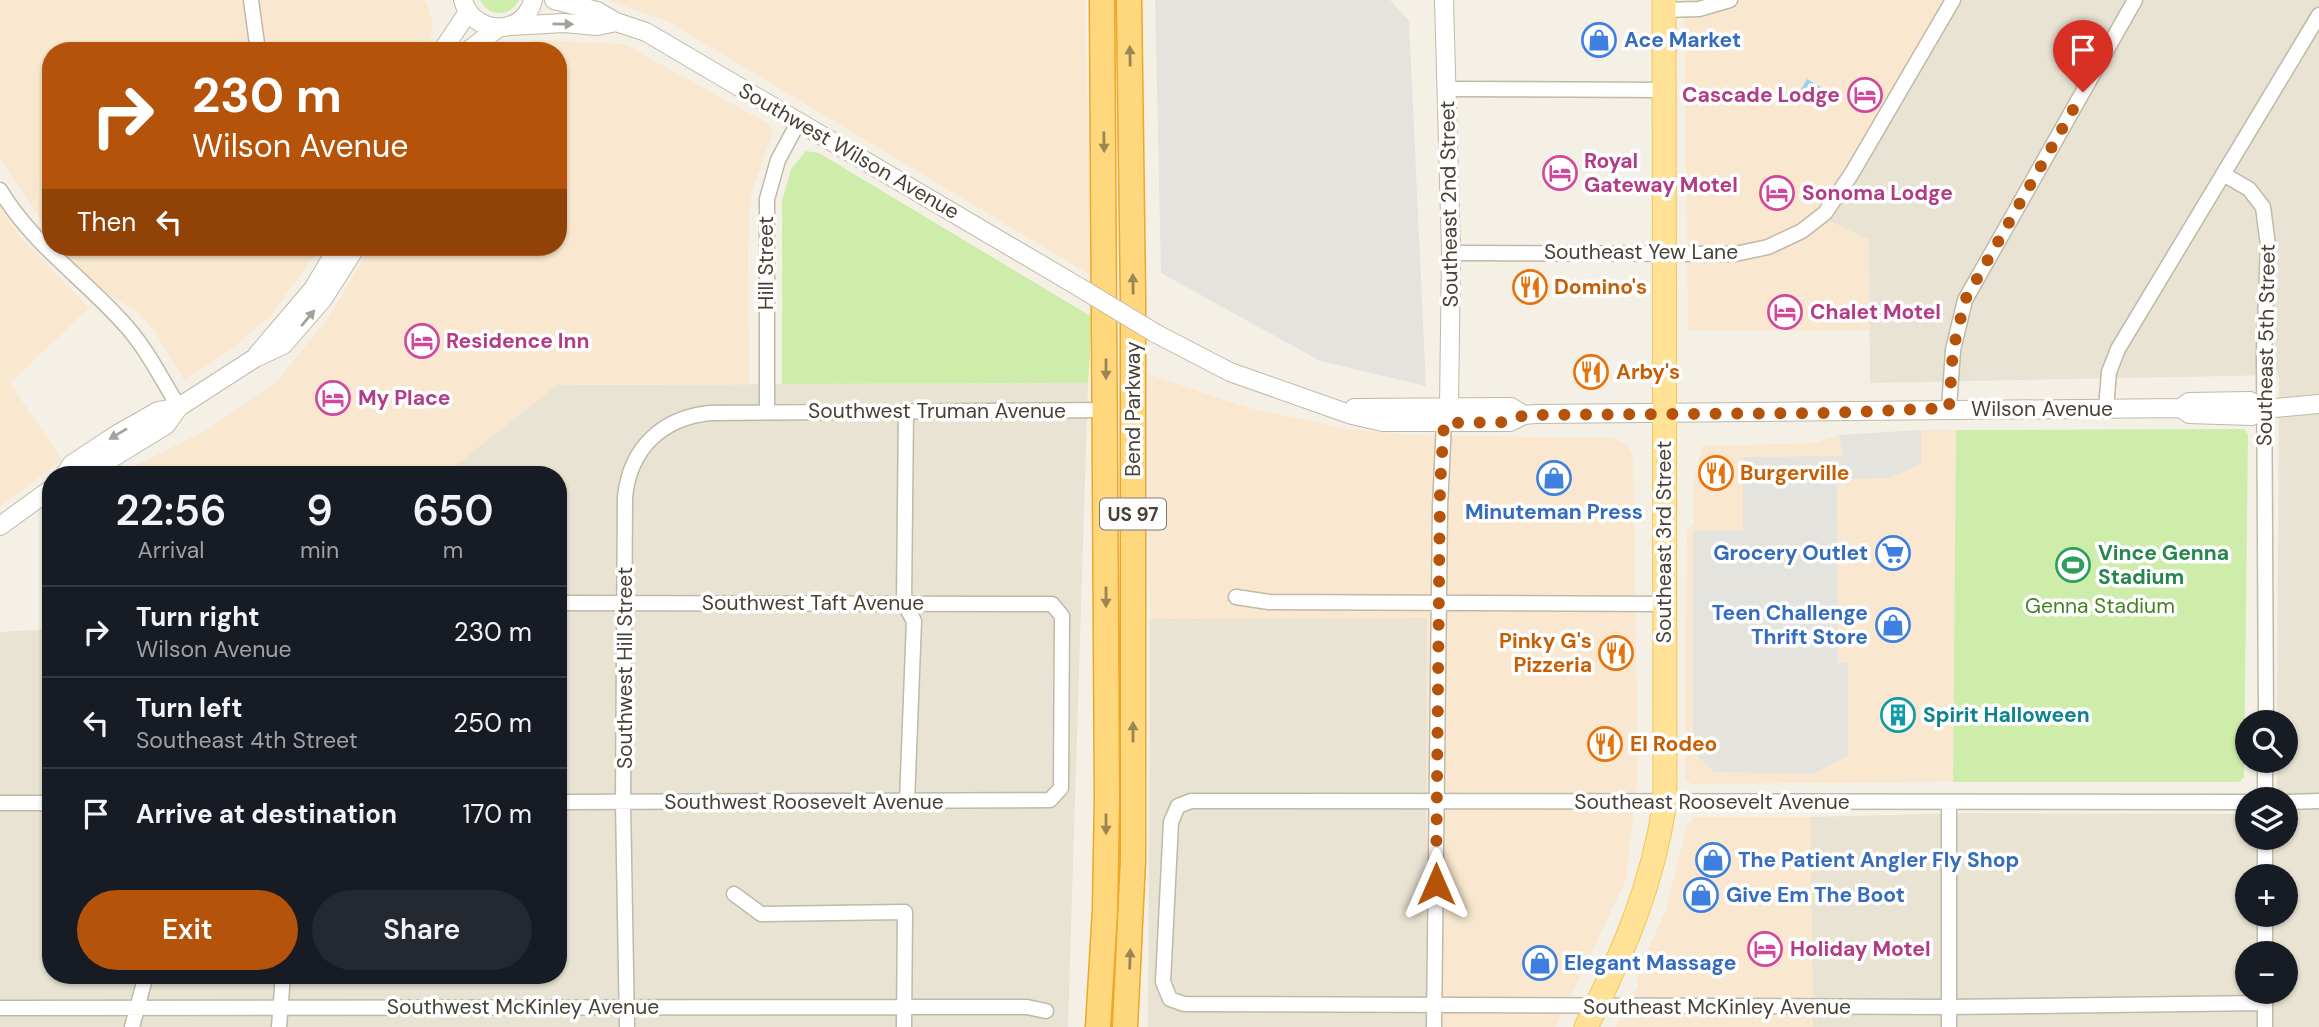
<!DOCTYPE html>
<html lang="en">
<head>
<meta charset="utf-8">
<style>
	:root { --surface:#171b24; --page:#242831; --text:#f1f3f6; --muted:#9ea1a6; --line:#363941; --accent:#b45309 }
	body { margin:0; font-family:"DM Sans",sans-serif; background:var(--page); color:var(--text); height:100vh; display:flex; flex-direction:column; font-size:26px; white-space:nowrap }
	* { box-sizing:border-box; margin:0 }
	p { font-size:23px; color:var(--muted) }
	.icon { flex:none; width:38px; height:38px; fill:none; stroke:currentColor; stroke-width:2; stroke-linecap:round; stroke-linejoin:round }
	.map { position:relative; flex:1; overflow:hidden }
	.side { position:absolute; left:42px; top:466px; width:525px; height:518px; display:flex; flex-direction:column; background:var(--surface); border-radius:28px; box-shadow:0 2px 5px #0004 }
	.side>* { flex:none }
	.banner { position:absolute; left:42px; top:42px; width:525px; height:214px; border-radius:28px; box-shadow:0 2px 5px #0004; background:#b45309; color:#fff; overflow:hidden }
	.tools { position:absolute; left:2235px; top:710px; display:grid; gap:14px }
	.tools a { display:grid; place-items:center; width:63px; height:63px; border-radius:50%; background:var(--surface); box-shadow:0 2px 5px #0004; font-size:35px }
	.pin { position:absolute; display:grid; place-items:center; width:60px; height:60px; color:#fff; margin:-72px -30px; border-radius:50% 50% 50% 0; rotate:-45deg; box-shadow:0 0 7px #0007 }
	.pin .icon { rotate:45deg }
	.me { position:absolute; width:77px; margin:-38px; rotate:0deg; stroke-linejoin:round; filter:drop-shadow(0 0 5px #0008) }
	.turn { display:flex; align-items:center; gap:24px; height:147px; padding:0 35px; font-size:32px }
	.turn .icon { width:91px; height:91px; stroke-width:2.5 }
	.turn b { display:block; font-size:49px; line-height:60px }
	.then { display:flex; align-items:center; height:66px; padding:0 35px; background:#0003; gap:14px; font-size:26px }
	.eta { display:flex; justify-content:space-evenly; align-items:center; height:119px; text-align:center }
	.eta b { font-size:42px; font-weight:600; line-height:49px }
	.action { display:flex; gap:14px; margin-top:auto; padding:14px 35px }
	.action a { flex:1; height:80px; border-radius:42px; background:var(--accent); color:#fff; font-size:28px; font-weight:600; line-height:80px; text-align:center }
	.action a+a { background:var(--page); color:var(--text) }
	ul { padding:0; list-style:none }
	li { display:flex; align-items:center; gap:21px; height:91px; padding:0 35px; border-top:2px solid var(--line) }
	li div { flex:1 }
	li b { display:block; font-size:26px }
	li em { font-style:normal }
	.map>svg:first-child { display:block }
	.residential { fill:#e9e3d3; fill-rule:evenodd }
	.commercial { fill:#f9e8cf }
	.green { fill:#ceedaa }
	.parking { fill:#e5e3de }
	.water { fill:#9bd1f8 }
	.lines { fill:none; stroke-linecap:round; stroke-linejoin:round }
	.minor-casing { stroke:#c1b9a7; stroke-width:17 }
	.tertiary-casing { stroke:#c1b9a7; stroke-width:20 }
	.primary-casing { stroke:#f1c558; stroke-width:25 }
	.trunk-casing { stroke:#eea726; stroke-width:27 }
	.minor { stroke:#fff; stroke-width:14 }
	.tertiary { stroke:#fff; stroke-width:18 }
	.primary { stroke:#ffe295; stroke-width:23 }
	.trunk { stroke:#ffd87e; stroke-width:24 }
	.tertiary-bridge-casing { stroke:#c1b9a7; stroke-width:20; stroke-linecap:butt }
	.tertiary-bridge { stroke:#fff; stroke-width:18 }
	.oneway { fill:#a4a09a }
	.oneway2 { fill:#9a8555 }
	.route { stroke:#b45309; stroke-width:12; stroke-dasharray:0 21.6 }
	.labels { text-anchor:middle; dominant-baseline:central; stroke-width:7; stroke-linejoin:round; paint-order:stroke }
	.shield { fill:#fff; stroke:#7f7a71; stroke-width:2 }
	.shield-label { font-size:19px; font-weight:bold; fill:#484134 }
	.shop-label { font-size:21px; font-weight:bold; fill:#366cbe; stroke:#fff; text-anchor:start }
	.hotel-label { font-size:21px; font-weight:bold; fill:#b23c85; stroke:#fff; text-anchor:start }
	.street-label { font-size:21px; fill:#484134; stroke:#fff }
	.food-label { font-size:21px; font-weight:bold; fill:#c56008; stroke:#fff; text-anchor:start }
	.leisure-label { font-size:21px; font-weight:bold; fill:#27864d; stroke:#fff; text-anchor:start }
	.park-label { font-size:21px; fill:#448121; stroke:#fff }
	.culture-label { font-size:21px; font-weight:bold; fill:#0d838f; stroke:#fff; text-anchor:start }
</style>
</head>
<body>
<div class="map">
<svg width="2319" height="1027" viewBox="0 0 2319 1027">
	<rect width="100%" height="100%" fill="#f5f0e6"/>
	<path class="residential" d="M1960 0H2319V1027H1813L1810 817 1964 813 2247 814V838H2286V800H2277V761H2286V723H2277L2279 375 1870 383 1869 240 1829 221ZM2247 877H2286V915H2247ZM2247 954H2286V992H2247Z
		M1088 383 1068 1027H0V632L51 629V975H558V474H444L557 385Z
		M1427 617 1426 1027H1148L1150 619Z"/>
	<path class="commercial" d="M0 0H422L426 2 433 24 428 51H51V234L0 159Z
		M607 0H1085L1092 276 669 22Z
		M1684 0H1960L1829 221 1869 240 1870 330 1688 331Z
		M535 40 624 44 769 124 773 133 751 193 748 251 749 384 557 385 444 474H119L208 429 277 381 327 319 371 247H558V51H507Z
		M0 208 18 235 89 308 10 383 62 460 0 507Z
		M62 247H321L271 315 233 348 184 380 153 329 138 313 91 283Z
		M1148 374 1249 408 1346 429 1416 435 1612 438 1627 445 1633 457 1638 773 1626 880 1556 1027H1426L1427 618 1150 619Z
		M1921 430H1956L1953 782 1692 784 1685 780 1687 529 1694 525V482L1702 446 1814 443 1839 435Z
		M1694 817H1810L1813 1027H1616L1638 986V973L1666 909 1687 825Z"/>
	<path class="green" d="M480 0H519C510 17 489 18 480 0Z
		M806 151 819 153 1092 317 1088 383 782 384V201L791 169Z
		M2244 429 2248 435 2244 777 2239 782H1953L1956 430Z"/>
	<path class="parking" d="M1155 0H1390L1409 21 1426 386 1320 361 1161 273Z
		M1921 430V464L1889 478 1837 479 1838 663H1848V756L1813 774 1714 772 1693 752V531L1743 530V457L1843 456 1839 435Z"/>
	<path class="water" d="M1807 79 1828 91 1821 103 1800 91Z"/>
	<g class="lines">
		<g class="minor-casing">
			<path id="minor" d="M251 0 258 51
				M1664 10 1699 9 1730 0
				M1447 89 1664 90
				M2223 174 2249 189 2263 207 2268 245 2264 352 2266 723
				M0 190C33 245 85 279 127 327 148 351 162 380 179 407
				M1451 253 1735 254 1768 247 1802 231 1825 213 1852 173 1953 0
				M1949 408 1953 350 1965 300 2135 0
				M2106 409 2109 372 2118 349 2319 15
				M906 410 904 603 914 621 907 802
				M767 412V199L778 160 799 121
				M1236 597 1269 602 1664 604
				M558 603 1052 604 1062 616 1061 788 1050 800 558 802
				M2265 800V761
				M1949 802V1027
				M2247 802 1191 801 1178 806 1171 822 1163 982 1170 999 1184 1004 1949 1007 2265 1003
				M2286 802 2319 801
				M0 803H51
				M2265 838V877
				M734 894 761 914 905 912 904 1027
				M2265 915V954
				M0 1008 904 1007H1027L1046 1011
				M132 1027 146 975
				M279 1027 283 975
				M627 1027 623 802 625 497C630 448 662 418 710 413L1106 410
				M1434 1027 1440 507 1444 423
				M2265 1027V992"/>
		</g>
		<g class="tertiary-casing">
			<path id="tertiary" d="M463 0C473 36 524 37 533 0
				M554 0 597 11 616 22 646 32 1079 287
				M1444 0 1451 253 1449 407
				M510 26 564 23 597 26 616 22
				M442 51 468 12
				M468 51 498 28
				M1155 333 1230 372 1352 415 1383 422H1510L1524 415 1536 414 2181 408 2189 402 2250 401 2264 409
				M257 355 313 289 338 247
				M1354 408 1511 407 1524 415
				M2181 408 2189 414 2252 416 2264 409 2319 404
				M65 474 72 464 116 435 158 411 179 407 255 358 283 345 323 299 356 247
				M86 474 166 425 179 407
				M0 526 51 489"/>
		</g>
		<g class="primary-casing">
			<path id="primary" d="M1586 1027C1624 950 1652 888 1665 802L1664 0"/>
		</g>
		<g class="trunk-casing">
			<path id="trunk" d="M1098 1027 1105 910 1107 799 1102 0
				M1125 1027 1133 860V298L1129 0"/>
		</g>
		<use href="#minor" class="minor"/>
		<use href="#tertiary" class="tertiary"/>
		<use href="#primary" class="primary"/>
		<use href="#trunk" class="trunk"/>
		<g class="tertiary-bridge-casing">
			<path id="tertiary-bridge" d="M1079 287 1155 333"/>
		</g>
		<use href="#tertiary-bridge" class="tertiary-bridge"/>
	</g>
	<defs><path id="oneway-solid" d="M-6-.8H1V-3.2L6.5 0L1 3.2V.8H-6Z" transform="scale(1.75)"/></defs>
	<g class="oneway">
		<use href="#oneway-solid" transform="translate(563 24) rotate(1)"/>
		<use href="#oneway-solid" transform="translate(308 318) rotate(-50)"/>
		<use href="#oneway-solid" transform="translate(118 434) rotate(149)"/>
	</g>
	<g class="oneway2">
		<use href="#oneway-solid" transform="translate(1130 56) rotate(-91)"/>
		<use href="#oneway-solid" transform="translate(1104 142) rotate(89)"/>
		<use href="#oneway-solid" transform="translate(1133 284) rotate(-91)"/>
		<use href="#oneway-solid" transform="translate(1106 369) rotate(90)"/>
		<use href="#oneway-solid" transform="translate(1106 597) rotate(90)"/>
		<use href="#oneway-solid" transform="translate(1133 732) rotate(-90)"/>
		<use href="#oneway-solid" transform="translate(1106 824) rotate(90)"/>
		<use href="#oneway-solid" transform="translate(1130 959) rotate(-88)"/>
	</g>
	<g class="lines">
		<path class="route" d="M1436 884 1440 487 1444 423 1510 422 1524 415 1828 413 1949 408 1953 350 1965 300 2083 92"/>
	</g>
	<defs>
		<g id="shop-ring" transform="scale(1.75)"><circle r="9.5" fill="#fff" stroke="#3f7fe0" stroke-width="1.5"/><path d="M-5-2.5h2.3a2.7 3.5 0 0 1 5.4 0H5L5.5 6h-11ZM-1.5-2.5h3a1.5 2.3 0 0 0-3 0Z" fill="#3f7fe0"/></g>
		<g id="hotel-ring" transform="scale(1.75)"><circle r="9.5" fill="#fff" stroke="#d1479c" stroke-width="1.5"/><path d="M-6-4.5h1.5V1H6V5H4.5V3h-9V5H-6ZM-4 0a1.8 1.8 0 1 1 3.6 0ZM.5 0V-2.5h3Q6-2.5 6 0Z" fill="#d1479c"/></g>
		<g id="restaurant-ring" transform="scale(1.75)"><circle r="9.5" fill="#fff" stroke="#e8710a" stroke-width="1.5"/><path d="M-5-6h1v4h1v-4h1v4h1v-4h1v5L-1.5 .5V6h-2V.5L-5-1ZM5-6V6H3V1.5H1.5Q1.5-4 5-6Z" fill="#e8710a"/></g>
		<g id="supermarket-ring" transform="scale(1.75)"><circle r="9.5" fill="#fff" stroke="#3f7fe0" stroke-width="1.5"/><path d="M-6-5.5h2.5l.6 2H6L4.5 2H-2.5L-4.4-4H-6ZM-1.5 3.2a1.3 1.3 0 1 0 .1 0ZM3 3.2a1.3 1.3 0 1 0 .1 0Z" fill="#3f7fe0"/></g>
		<g id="stadium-ring" transform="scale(1.75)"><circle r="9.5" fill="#fff" stroke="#2e9e5b" stroke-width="1.5"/><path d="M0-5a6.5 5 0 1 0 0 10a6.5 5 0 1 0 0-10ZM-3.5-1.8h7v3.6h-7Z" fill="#2e9e5b"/></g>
		<g id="building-ring" transform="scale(1.75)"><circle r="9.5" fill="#fff" stroke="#0f9aa8" stroke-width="1.5"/><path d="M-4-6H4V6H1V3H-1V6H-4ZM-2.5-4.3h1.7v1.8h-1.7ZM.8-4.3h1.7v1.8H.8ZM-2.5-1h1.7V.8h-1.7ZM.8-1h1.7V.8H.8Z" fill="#0f9aa8"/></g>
	</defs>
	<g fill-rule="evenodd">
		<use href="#shop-ring" x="1599" y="40"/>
		<use href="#hotel-ring" x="1865" y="95"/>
		<use href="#hotel-ring" x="1560" y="173"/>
		<use href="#hotel-ring" x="1777" y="193"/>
		<use href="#restaurant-ring" x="1530" y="287"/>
		<use href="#hotel-ring" x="1785" y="312"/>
		<use href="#hotel-ring" x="422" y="341"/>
		<use href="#restaurant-ring" x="1591" y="372"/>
		<use href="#hotel-ring" x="333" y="398"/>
		<use href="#restaurant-ring" x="1716" y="473"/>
		<use href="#shop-ring" x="1554" y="478"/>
		<use href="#supermarket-ring" x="1893" y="553"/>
		<use href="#stadium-ring" x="2073" y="565"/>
		<use href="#shop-ring" x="1893" y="625"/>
		<use href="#restaurant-ring" x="1616" y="653"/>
		<use href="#building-ring" x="1898" y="715"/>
		<use href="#restaurant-ring" x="1605" y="744"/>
		<use href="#shop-ring" x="1713" y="860"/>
		<use href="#shop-ring" x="1701" y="895"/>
		<use href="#hotel-ring" x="1765" y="949"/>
		<use href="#shop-ring" x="1540" y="963"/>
	</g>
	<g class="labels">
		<rect class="shield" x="1100" y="498.5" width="66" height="31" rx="5"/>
		<g class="shield-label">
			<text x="1133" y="514">US 97</text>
		</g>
		<g class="shop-label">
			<text x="1624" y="40">Ace Market</text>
			<text x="1554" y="512" text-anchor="middle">Minuteman Press</text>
			<text x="1868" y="553" text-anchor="end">Grocery Outlet</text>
			<text x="1868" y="613" text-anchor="end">Teen Challenge<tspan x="1868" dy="24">Thrift Store</tspan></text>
			<text x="1738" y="860">The Patient Angler Fly Shop</text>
			<text x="1726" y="895">Give Em The Boot</text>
			<text x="1564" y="963">Elegant Massage</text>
		</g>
		<g class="hotel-label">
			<text x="1840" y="95" text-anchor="end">Cascade Lodge</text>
			<text x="1584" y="161">Royal<tspan x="1584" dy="24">Gateway Motel</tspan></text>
			<text x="1802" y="193">Sonoma Lodge</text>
			<text x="1810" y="312">Chalet Motel</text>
			<text x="446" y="341">Residence Inn</text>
			<text x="358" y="398">My Place</text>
			<text x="1790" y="949">Holiday Motel</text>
		</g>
		<g class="street-label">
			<text transform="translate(849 151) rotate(30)">Southwest Wilson Avenue</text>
			<text transform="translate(1449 204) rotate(-91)">Southeast 2nd Street</text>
			<text x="1641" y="252">Southeast Yew Lane</text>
			<text transform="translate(766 263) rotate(-90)">Hill Street</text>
			<text transform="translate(2266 345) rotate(-89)">Southeast 5th Street</text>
			<text transform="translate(1133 409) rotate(-90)">Bend Parkway</text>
			<text x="2042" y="409">Wilson Avenue</text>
			<text x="937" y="411">Southwest Truman Avenue</text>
			<text transform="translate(1664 542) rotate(-90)">Southeast 3rd Street</text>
			<text x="813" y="603">Southwest Taft Avenue</text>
			<text transform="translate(625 668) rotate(-90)">Southwest Hill Street</text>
			<text x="804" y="802">Southwest Roosevelt Avenue</text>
			<text x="1712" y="802">Southeast Roosevelt Avenue</text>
			<text x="523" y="1007">Southwest McKinley Avenue</text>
			<text x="1717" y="1007">Southeast McKinley Avenue</text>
		</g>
		<g class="food-label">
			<text x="1554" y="287">Domino's</text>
			<text x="1616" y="372">Arby's</text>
			<text x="1740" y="473">Burgerville</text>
			<text x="1592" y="641" text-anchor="end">Pinky G's<tspan x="1592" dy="24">Pizzeria</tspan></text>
			<text x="1630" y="744">El Rodeo</text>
		</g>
		<g class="leisure-label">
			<text x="2098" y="553">Vince Genna<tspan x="2098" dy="24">Stadium</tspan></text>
		</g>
		<g class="park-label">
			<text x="2100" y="606">Genna Stadium</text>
		</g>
		<g class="culture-label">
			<text x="1923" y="715">Spirit Halloween</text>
		</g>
	</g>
</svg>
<div class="tools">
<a><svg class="icon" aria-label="search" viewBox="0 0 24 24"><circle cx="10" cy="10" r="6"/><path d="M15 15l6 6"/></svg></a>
<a><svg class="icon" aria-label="layers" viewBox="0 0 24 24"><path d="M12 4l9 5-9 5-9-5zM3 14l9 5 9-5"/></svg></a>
<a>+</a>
<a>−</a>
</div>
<div class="pin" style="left:2083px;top:92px;background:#d93025"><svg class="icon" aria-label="arrive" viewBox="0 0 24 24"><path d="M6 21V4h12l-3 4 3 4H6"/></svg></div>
<svg class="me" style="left:1436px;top:884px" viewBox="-20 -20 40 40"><path d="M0-17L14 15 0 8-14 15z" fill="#b45309" stroke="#fff" stroke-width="4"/></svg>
<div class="banner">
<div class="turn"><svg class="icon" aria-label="right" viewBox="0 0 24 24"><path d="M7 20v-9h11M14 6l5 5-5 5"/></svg><div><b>230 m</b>Wilson Avenue</div></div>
<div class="then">Then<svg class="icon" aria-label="left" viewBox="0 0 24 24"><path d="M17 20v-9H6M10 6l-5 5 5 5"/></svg></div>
</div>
<section class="side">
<div class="eta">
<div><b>22:56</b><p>Arrival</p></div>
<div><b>9</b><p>min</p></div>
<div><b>650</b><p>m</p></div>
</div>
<ul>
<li><svg class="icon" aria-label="right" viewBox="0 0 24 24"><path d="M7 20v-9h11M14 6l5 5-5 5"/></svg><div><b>Turn right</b><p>Wilson Avenue</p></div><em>230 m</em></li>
<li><svg class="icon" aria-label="left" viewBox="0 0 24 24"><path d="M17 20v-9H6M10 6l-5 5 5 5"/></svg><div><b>Turn left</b><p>Southeast 4th Street</p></div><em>250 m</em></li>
<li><svg class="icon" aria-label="arrive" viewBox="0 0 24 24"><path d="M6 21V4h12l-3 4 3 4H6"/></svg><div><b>Arrive at destination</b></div><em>170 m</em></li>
</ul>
<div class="action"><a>Exit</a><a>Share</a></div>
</section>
</div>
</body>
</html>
